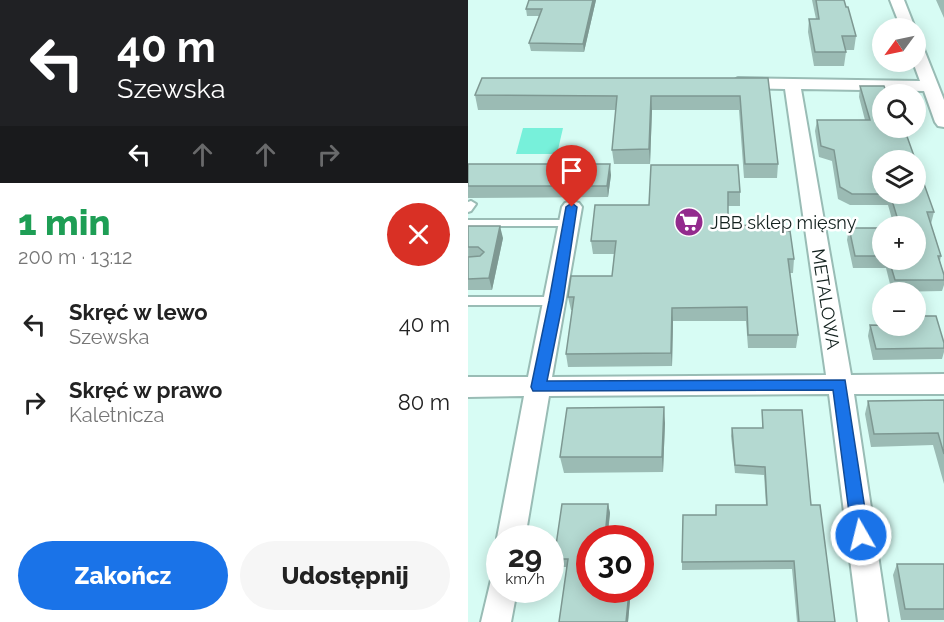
<!DOCTYPE html>
<html lang="pl">
<head>
<meta charset="utf-8">
<style>
	:root { --surface:#fff; --page:#f6f6f6; --text:#222; --muted:#767676; --accent:#1a73e8 }
	body { margin:0; font-family:Raleway,sans-serif; background:var(--page); color:var(--text); height:100vh; display:flex; flex-direction:column; font-size:22px; white-space:nowrap }
	* { box-sizing:border-box; margin:0 }
	p { font-size:20px; color:var(--muted) }
	.icon { flex:none; width:33px; height:33px; fill:none; stroke:currentColor; stroke-width:2; stroke-linecap:round; stroke-linejoin:round }
	.map { position:relative; flex:1; overflow:hidden }
	.details { display:flex; flex-direction:column; background:var(--surface); width:468px }
	.details>* { flex:none }
	.top-card { background:#202124; color:#fff; overflow:hidden }
	.needle { width:39px; rotate:237deg }
	.fabs { position:absolute; left:404px; top:18px; display:grid; gap:12px }
	.fabs a { display:grid; place-items:center; width:54px; height:54px; border-radius:50%; background:var(--surface); box-shadow:0 3px 15px #0003; font-size:30px }
	.speed { position:absolute; left:18px; top:525px; display:flex; gap:12px; font-size:30px; font-weight:700; text-align:center }
	.speed>* { display:grid; place-content:center; width:78px; height:78px; border-radius:50%; background:var(--surface); box-shadow:0 3px 15px #0003; line-height:1 }
	.speed small { font-size:15px; font-weight:400 }
	.speed .limit { border:9px solid #d22; background:#fff; color:#111 }
	.pin { position:absolute; display:grid; place-items:center; width:51px; height:51px; color:#fff; margin:-62px -26px; border-radius:50% 50% 50% 0; rotate:-45deg; box-shadow:0 0 6px #0007 }
	.pin .icon { rotate:45deg }
	.me { position:absolute; width:66px; margin:-33px; rotate:352deg; stroke-linejoin:round; filter:drop-shadow(0 0 4px #0008) }
	.turn { display:flex; align-items:center; gap:21px; height:126px; padding:0 18px; font-size:27px }
	.turn .icon { width:78px; height:78px; stroke-width:2.5 }
	.turn b { display:block; font-size:42px; line-height:51px }
	.lanes { display:flex; align-items:center; height:57px; padding:0 18px; background:#0003; justify-content:center; gap:30px; direction:ltr }
	.lanes .off { opacity:.35 }
	.round { display:grid; place-items:center; flex:none; width:63px; height:63px; border-radius:32px; background:var(--page) }
	.summary { display:flex; align-items:center; justify-content:space-between; height:102px; padding:0 18px }
	h1 { font-size:36px; font-weight:800; line-height:45px; color:#1e9e55 }
	.cta { display:flex; gap:12px; margin-top:auto; padding:12px 18px }
	.cta a { flex:1; height:69px; border-radius:36px; background:var(--accent); color:#fff; font-size:24px; font-weight:800; line-height:69px; text-align:center }
	.cta a+a { background:var(--page); color:var(--text) }
	ul { padding:0; list-style:none }
	li { display:flex; align-items:center; gap:18px; height:78px; padding:0 18px }
	li div { flex:1 }
	li b { display:block; font-size:22px }
	li em { font-style:normal }
	main { display:flex; flex:1; min-height:0 }
	.map>svg:first-child { display:block }
	.green { fill:#77f0da }
	.lines { fill:none; stroke-linecap:round; stroke-linejoin:round }
	.lane-casing { stroke:#99bcb5; stroke-width:4 }
	.street-casing { stroke:#99bcb5; stroke-width:4 }
	.lane { fill:#fff; fill-rule:evenodd }
	.street { fill:#fff; fill-rule:evenodd }
	.wall { fill:#9bbbb4 }
	.shaded-wall { fill:#7e9892 }
	.building { fill:#b4d9d1; stroke:#7e9892; stroke-width:1.5; fill-rule:evenodd }
	.route { fill:#1a73e8; stroke:#114b97; stroke-width:1.5 }
	.labels { text-anchor:middle; dominant-baseline:central; stroke-width:5; stroke-linejoin:round; paint-order:stroke }
	.poi-label { font-size:18px; fill:#13211e; stroke:#fff; text-anchor:start }
	.street-label { font-size:18px; fill:#13211e; stroke:#fff }
</style>
</head>
<body>
<main>
<section class="details">
<div class="top-card">
<div class="turn"><svg class="icon" aria-label="left" viewBox="0 0 24 24"><path d="M17 20v-9H6M10 6l-5 5 5 5"/></svg><div><b>40 m</b>Szewska</div></div>
<div class="lanes"><svg class="icon" aria-label="left" viewBox="0 0 24 24"><path d="M17 20v-9H6M10 6l-5 5 5 5"/></svg><svg class="icon off" aria-label="ahead" viewBox="0 0 24 24"><path d="M12 20V5M6 11l6-6 6 6"/></svg><svg class="icon off" aria-label="ahead" viewBox="0 0 24 24"><path d="M12 20V5M6 11l6-6 6 6"/></svg><svg class="icon off" aria-label="right" viewBox="0 0 24 24"><path d="M7 20v-9h11M14 6l5 5-5 5"/></svg></div>
</div>
<div class="summary"><div><h1>1 min</h1><p>200 m · 13:12</p></div><a class="round" style="background:#d93025;color:#fff"><svg class="icon" aria-label="close" viewBox="0 0 24 24"><path d="M6 6l12 12M18 6L6 18"/></svg></a></div>
<ul>
<li><svg class="icon" aria-label="left" viewBox="0 0 24 24"><path d="M17 20v-9H6M10 6l-5 5 5 5"/></svg><div><b>Skręć w lewo</b><p>Szewska</p></div><em>40 m</em></li>
<li><svg class="icon" aria-label="right" viewBox="0 0 24 24"><path d="M7 20v-9h11M14 6l5 5-5 5"/></svg><div><b>Skręć w prawo</b><p>Kaletnicza</p></div><em>80 m</em></li>
</ul>
<div class="cta"><a>Zakończ</a><a>Udostępnij</a></div>
</section>
<div class="map">
<svg width="476" height="622" viewBox="0 0 476 622">
	<rect width="100%" height="100%" fill="#d7fcf4"/>
	<path class="green" d="M55 128H95L89 154H48Z"/>
	<g class="lines">
		<g class="lane-casing">
			<path id="lane" d="M3 201 8 204 3 211 0 212V202Z
				M0 220H101L106 223 101 226H0Z
				M0 297H88L93 301 88 305H0Z"/>
		</g>
		<g class="street-casing">
			<path id="street" d="M422 0H436L447 28V29L433 28Z
				M447 42 455 47 476 100V127L470 126 467 122 456 91 333 89 383 375 476 374V394H386L420 622H390L361 394 81 396 57 538H32V544L29 538 56 396 0 397V377H60L94 207 97 203 104 201 111 203 114 207 84 377 358 375 317 89 270 88 262 83 270 78 452 81 445 62H447Z
				M32 577V590H49L43 622H13L23 580Z"/>
		</g>
		<use href="#lane" class="lane"/>
		<use href="#street" class="street"/>
	</g>
	<path class="wall" d="M128 0 116 52 63 51 61 43 71 16H59L58 9Z
		M344 0H376L388 36 386 50H378V52L376 66H346L340 32 341 19H348Z
		M468 0H476V18Z
		M300 78 310 164 309 178H276L271 110H184L182 164H146L144 150 148 110H10L7 95Z
		M392 86 414 94 466 212 463 224 473 256 472 261 476 275V285L474 291 424 292 418 268H385L379 240 381 228H414V260H447V226H426L420 205H382L370 199 364 161 351 157 347 131 349 120H397L391 97Z
		M0 164 143 175 140 197 0 198Z
		M183 165 272 192V206H260V225L313 232 326 259 325 273H322L330 335 328 348H280L278 321H205L204 366 100 367 98 354 104 310H103L100 297 144 276 146 254H125L123 241 181 205Z
		M0 226 35 238 24 290H0Z
		M402 325 476 343V352L474 359 405 360 400 336Z
		M476 400V484L465 445 403 447 397 414 400 401Z
		M294 410 343 505 367 622H329L324 569 214 570V562L248 515 298 505 296 475 267 473 263 436 264 428H294Z
		M197 423 195 472 96 473 92 457Z
		M140 504 142 513 135 592 162 600 160 622H91L99 567H89L86 559Z
		M429 564H476V620H433L425 575Z"/>
	<path class="shaded-wall" d="M125 0H128L116 52 115 44Z
		M183 96 184 110 182 164 181 149Z
		M142 164 143 175 140 197 139 186Z
		M32 226 35 238 24 290 21 278Z
		M204 308 205 321 204 366 203 353Z
		M196 407 197 423 195 472 194 457Z
		M140 504 142 513 139 538H137Z
		M161 592 162 600 160 622H158Z"/>
	<path class="building" d="M61 0H125L115 44 61 43 74 9H58Z
		M348 0H376L378 7H380L388 36H374L378 52H347L341 19H351Z
		M14 78H300L310 164H277L272 96H183L181 149 144 150 149 96 7 95Z
		M392 86H416L419 94H414V128H436L466 212H459L473 256H470L476 275V280H427L421 260H447V226H442L430 220 422 194H384L372 187 366 150 353 146 349 120H402ZM414 160H447V194H414Z
		M0 164H142L139 186H0Z
		M183 165H270L272 192H260V225L312 226 313 232 322 231 326 259H320L330 335H280L279 307 204 308 203 353 98 354 106 297H100L103 276H144L148 241H123L127 205H181Z
		M0 226H32L21 278 0 279V257L12 256 16 252 10 247H0Z
		M381 228H414V256H387Z
		M447 316H468L476 343V348L408 349 402 325 447 326Z
		M476 400V454L470 433 406 434 400 401Z
		M196 407 194 457H92L99 408Z
		M294 410H334L343 505H352L367 622H331L326 561 214 562 215 515H248V505H299L297 467 267 465 264 428H295Z
		M94 504H140L137 538H122V590H133L132 592H161L158 622H91L100 559H86Z
		M429 564H476V609H437Z"/>
	<path class="route" d="M104 203 109 207 95 301 79 381 377 380 401 535 399 541 393 543 387 541 384 535 365 390 65 391 63 387 81 301 98 207Z"/>
	<defs>
		<g id="supermarket-disc" transform="scale(1.5)"><circle r="9.5" fill="#932a8d" stroke="#fff"/><path d="M-6-5.5h2.5l.6 2H6L4.5 2H-2.5L-4.4-4H-6ZM-1.5 3.2a1.3 1.3 0 1 0 .1 0ZM3 3.2a1.3 1.3 0 1 0 .1 0Z" fill="#fff"/></g>
	</defs>
	<g fill-rule="evenodd">
		<use href="#supermarket-disc" x="221" y="222"/>
	</g>
	<g class="labels">
		<g class="poi-label">
			<text x="242" y="222">JBB sklep mięsny</text>
		</g>
		<g class="street-label">
			<text transform="translate(358 299) rotate(81)">METALOWA</text>
		</g>
	</g>
</svg>
<div class="fabs">
<a><svg class="needle" viewBox="-14 -14 28 28"><path d="M0-13l5 13h-10z" fill="#e53935"/><path d="M0 13l5-13h-10z" fill="#767676"/></svg></a>
<a><svg class="icon" aria-label="search" viewBox="0 0 24 24"><circle cx="10" cy="10" r="6"/><path d="M15 15l6 6"/></svg></a>
<a><svg class="icon" aria-label="layers" viewBox="0 0 24 24"><path d="M12 4l9 5-9 5-9-5zM3 14l9 5 9-5"/></svg></a>
<a>+</a>
<a>−</a>
</div>
<div class="speed"><div>29<small>km/h</small></div><div class="limit">30</div></div>
<div class="pin" style="left:104px;top:207px;background:#d93025"><svg class="icon" aria-label="arrive" viewBox="0 0 24 24"><path d="M6 21V4h12l-3 4 3 4H6"/></svg></div>
<svg class="me" style="left:393px;top:535px" viewBox="-20 -20 40 40"><circle r="17" fill="#1a73e8" stroke="#fff" stroke-width="3"/><path d="M0-11L8 9 0 5-8 9z" fill="#fff"/></svg>
</div>
</main>
</body>
</html>
